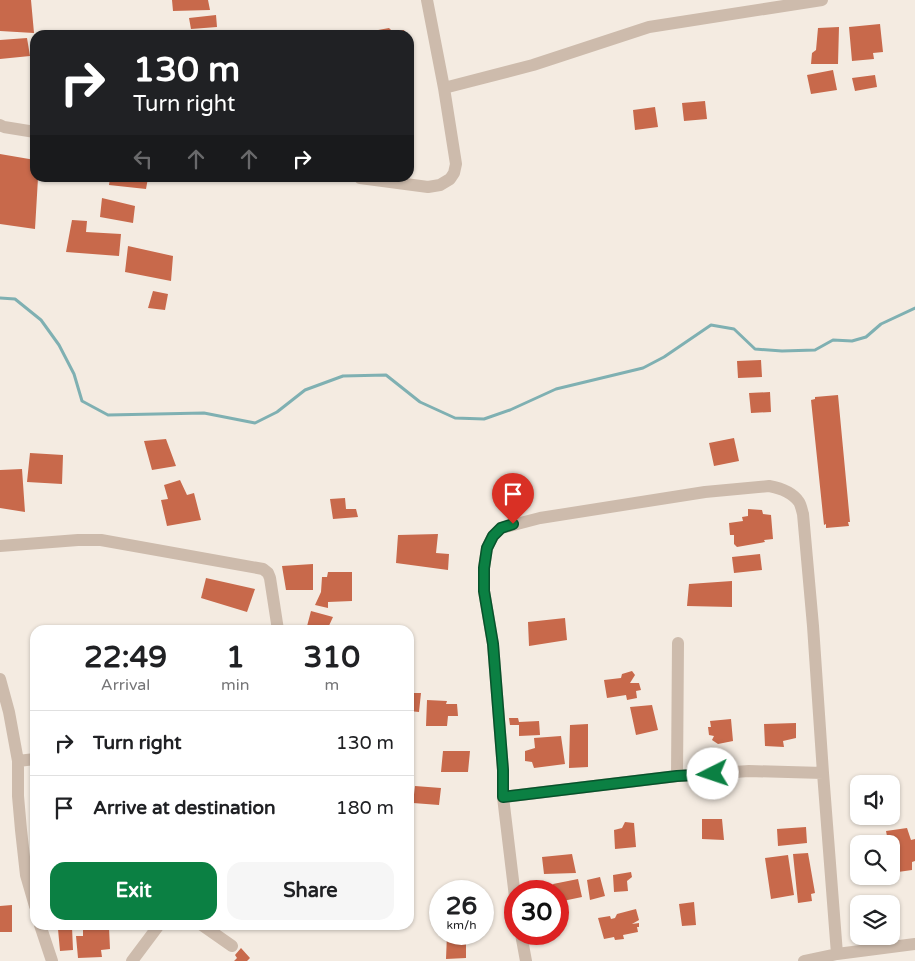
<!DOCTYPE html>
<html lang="en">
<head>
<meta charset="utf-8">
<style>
	:root { --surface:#fff; --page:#f6f6f6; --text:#202124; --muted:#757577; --line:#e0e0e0; --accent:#0b8043 }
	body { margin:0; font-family:"Varela Round",sans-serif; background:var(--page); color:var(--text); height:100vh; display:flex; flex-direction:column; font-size:19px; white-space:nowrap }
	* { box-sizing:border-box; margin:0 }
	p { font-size:16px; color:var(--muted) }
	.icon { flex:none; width:28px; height:28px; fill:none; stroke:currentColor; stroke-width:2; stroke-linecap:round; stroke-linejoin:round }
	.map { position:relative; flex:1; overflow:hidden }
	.details { position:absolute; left:30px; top:625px; width:384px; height:305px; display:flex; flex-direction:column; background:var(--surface); border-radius:15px; box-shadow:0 1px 4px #0004 }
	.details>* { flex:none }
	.top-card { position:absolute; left:30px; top:30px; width:384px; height:152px; border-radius:15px; box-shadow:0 1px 4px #0004; background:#202124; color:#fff; overflow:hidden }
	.controls { position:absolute; left:850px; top:775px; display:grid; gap:10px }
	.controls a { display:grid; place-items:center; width:50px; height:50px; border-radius:10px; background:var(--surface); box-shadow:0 1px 4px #0004; font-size:25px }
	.speed { position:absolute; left:429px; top:880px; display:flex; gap:10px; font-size:25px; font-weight:700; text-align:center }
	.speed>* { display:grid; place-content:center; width:65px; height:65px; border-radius:50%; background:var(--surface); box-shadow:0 1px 4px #0004; line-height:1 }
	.speed small { font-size:12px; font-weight:400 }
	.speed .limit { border:8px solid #d22; background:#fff; color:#111 }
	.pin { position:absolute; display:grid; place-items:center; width:42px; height:42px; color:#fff; margin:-51px -21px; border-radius:50% 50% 50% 0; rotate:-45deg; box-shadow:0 0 5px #0007 }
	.pin .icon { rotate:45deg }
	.me { position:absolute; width:55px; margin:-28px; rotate:266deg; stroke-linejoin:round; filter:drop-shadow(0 0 4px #0008) }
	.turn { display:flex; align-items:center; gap:18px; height:105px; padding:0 20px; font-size:22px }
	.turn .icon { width:65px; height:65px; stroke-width:2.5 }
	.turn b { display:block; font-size:35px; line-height:42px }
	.lanes { display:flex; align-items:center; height:48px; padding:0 20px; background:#0003; justify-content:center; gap:25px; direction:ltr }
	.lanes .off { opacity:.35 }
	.eta { display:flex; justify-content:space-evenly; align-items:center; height:85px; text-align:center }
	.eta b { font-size:30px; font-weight:700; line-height:35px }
	.cta { display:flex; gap:10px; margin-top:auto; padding:10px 20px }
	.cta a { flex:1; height:58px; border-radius:15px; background:var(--accent); color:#fff; font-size:20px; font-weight:700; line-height:58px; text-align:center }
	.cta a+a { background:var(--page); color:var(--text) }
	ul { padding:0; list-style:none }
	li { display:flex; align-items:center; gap:15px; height:65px; padding:0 20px; border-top:1px solid var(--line) }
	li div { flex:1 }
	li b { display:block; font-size:19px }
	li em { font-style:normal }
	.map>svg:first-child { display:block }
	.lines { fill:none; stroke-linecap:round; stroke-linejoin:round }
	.stream { stroke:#7fb0b2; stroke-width:3 }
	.building { fill:#c8694b }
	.minor { stroke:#cdbbac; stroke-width:12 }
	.route-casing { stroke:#07532c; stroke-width:12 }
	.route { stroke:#0b8043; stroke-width:9 }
</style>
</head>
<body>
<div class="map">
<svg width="915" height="961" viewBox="0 0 915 961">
	<rect width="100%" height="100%" fill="#f4ebe1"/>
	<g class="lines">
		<path class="stream" d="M0 298 15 299 41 320 59 345 74 374 82 401 108 415 204 413 255 423 277 412 305 390 343 376 386 375 420 402 455 418 484 419 510 410 556 389 643 368 664 357 711 325 734 329 755 349 782 351 815 350 833 340 852 341 866 337 881 324 915 308"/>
	</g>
	<path class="building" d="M0 0H31L34 33 0 31Z
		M172 0H208L210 10 173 11Z
		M216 15 217 27 191 29 189 18Z
		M880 24 883 52 873 53 874 59 852 61 849 27Z
		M839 27 838 64H811L812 53 816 50 818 28Z
		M389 28 393 32 404 30 406 35H363L362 33Z
		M27 38 30 56 0 59V40Z
		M34 40H35V58L30 56Z
		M833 70 837 90 811 94 807 75Z
		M875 75 877 87 855 91 852 78Z
		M705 101 707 119 684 121 682 103Z
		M655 107 658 127 635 130 633 110Z
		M0 154 35 160V178H38L35 229 0 224Z
		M110 178H148L146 189 109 185Z
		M102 198 135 206 133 223 100 217Z
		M72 220 87 221 86 232 121 234 119 256 66 252Z
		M128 246 173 256 171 281 125 272Z
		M153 291 168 294 165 310 148 308Z
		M761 360 762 377 738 378 737 361Z
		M770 392 771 412 751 413 749 393Z
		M838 395 850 522H848L849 526 826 528V524L824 525 811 400 815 399V397Z
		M734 438 739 461 714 466 709 443Z
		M166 439 176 466 152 470 144 441Z
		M30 453 63 455 62 484 27 482Z
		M22 469 25 512 0 508V470Z
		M180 480 187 495 194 493 201 520 167 526 161 500 168 499 164 485Z
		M345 498 346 509H356L358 517 333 519 330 499Z
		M748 509 762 510 763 514 771 515 773 539 764 540 765 542 737 547 734 544V535H730L729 523 743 521 742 517 748 516Z
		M438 534 436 553 449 554 448 570 396 563 398 535Z
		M760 554 762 570 734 573 732 557Z
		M313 564V590H286L282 566Z
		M328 572H352V601L328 602V608L315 605 321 592 322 577H327Z
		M206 578 255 589 247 612 201 598Z
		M732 581V607L687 606 689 584Z
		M311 611 333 617 327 630H306Z
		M565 618 567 640 529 646 528 622Z
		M632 671 635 675 630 683H639L641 690 636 691 637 698 627 700 626 695 607 698 604 680 621 678 622 674Z
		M410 693H421L419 712 409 711Z
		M427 700 447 701 446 704H457L458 716H448L447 726H426Z
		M652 705 658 730 636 735 630 707Z
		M509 718H518L519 722 539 721 540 735 519 736V725H510Z
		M731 719 733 741 718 744 712 740 714 736 709 735 708 727H711L710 721Z
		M796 723V738L783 741 784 747 765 746 764 724Z
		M588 724V767L569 768 570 725Z
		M561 736 565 764 534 768 532 762 525 761V751L535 748 534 738Z
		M443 751H470L468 772H441Z
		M415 786 441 788 439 805 413 803Z
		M702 819H722L724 840 702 839Z
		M625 822 634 823 636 847 615 849 614 830 622 828Z
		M806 827 807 843 778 846 777 829Z
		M907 828 911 840 915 839V861L912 862V870L891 873V844H873V842L888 841 886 831Z
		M859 844V865H855L852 845Z
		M808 853 815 893 811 894 812 901 798 903 793 854Z
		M572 854 576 873 544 874 542 857Z
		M788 855 794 895 771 899 765 858Z
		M631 872 632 877 627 881 628 891 614 892 613 875Z
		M600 877 605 896 590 900 587 880Z
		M578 879 582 897 558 902V891H555L553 884Z
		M694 902 696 925 682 926 679 904Z
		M12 905V932H0V906Z
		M636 909 639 920 632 924 639 923V927H637L638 932 623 935 624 939 615 940 614 937 604 939 598 918 610 916 611 919 615 918 617 914Z
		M72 927 73 950 60 951 58 929Z
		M109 927 110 949 101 950 102 957 78 958 76 936H83V929Z
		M447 934H466V958L446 959Z
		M241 948 250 958 247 961H234L237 958 235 955Z"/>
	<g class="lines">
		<path class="minor" d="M444 88 533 65 649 27 822 0
			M0 125 4 127 35 132
			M360 178 428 187 440 185 450 179 454 173 456 164 444 88 427 0
			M0 546 78 540H101L263 569 268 573 270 578 278 630
			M0 679 9 712 18 761V796L21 830 26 875 35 906
			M18 761 35 759
			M823 773 837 954
			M503 797 677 776 678 643
			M515 897 503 797V770L493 644 484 591V568L487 548 493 536 501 528 540 518 705 492 769 486C780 488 793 493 799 502 801 505 802 511 803 514L813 626 823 773 749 771 677 776
			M40 925 52 961
			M202 925 232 946
			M521 934 526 961
			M132 961 159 925
			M804 961 837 954 915 944"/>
	</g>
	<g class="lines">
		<g class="route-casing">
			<path id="route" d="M513 524 501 528 493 536 487 548 484 568V591L493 644 503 770V797L677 776 713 774"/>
		</g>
		<use href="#route" class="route"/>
	</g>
</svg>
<div class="controls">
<a><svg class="icon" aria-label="sound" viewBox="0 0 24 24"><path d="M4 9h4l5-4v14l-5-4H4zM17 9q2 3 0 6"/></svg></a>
<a><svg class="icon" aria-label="search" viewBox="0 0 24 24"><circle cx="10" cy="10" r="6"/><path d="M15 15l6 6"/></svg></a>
<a><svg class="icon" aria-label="layers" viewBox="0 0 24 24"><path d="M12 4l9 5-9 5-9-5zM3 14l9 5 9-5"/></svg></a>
</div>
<div class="speed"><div>26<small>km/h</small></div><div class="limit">30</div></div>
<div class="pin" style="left:513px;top:524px;background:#d93025"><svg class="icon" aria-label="arrive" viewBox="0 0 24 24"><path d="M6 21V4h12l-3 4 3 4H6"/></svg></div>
<svg class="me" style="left:713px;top:774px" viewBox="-20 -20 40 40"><circle r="19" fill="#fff"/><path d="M0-13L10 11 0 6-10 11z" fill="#0b8043"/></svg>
<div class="top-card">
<div class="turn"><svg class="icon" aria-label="right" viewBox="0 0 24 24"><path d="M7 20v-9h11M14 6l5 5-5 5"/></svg><div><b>130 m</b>Turn right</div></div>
<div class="lanes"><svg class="icon off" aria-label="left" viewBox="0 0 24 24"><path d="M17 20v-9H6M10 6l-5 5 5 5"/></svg><svg class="icon off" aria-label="ahead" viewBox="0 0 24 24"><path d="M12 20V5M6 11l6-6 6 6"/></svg><svg class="icon off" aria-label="ahead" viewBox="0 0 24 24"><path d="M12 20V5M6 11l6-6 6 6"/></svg><svg class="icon" aria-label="right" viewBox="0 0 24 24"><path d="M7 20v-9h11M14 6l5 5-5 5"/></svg></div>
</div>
<section class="details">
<div class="eta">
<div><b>22:49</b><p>Arrival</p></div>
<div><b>1</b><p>min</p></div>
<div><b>310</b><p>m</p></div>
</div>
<ul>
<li><svg class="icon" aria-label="right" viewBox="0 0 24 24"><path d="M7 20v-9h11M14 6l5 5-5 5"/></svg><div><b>Turn right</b></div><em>130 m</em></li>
<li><svg class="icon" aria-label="arrive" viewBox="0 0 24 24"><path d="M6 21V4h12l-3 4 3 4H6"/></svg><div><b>Arrive at destination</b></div><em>180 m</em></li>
</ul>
<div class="cta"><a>Exit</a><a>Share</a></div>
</section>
</div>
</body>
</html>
